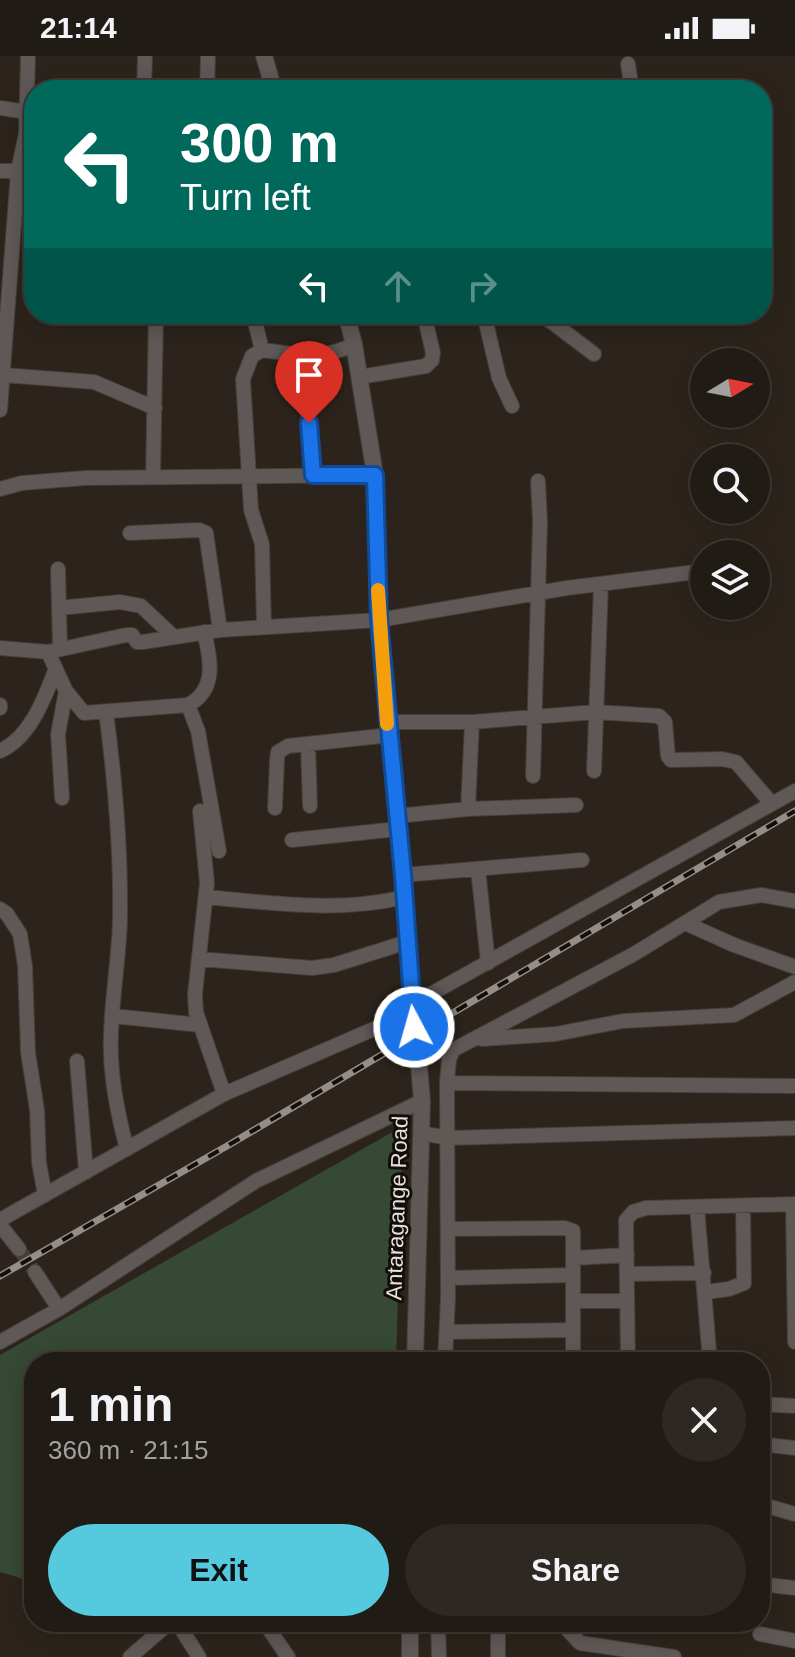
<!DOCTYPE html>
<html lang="en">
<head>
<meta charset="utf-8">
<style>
	:root { --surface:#211b15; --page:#2d2822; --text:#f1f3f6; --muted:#a2a1a0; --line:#3e3934; --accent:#55cade }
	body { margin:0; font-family:Helvetica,sans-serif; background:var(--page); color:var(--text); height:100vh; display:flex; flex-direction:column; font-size:30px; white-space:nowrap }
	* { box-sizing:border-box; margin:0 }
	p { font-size:26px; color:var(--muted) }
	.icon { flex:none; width:44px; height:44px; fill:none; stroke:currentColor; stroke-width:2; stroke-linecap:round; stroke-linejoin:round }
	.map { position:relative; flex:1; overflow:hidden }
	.sheet { position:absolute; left:24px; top:1296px; width:746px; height:280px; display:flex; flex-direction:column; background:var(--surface); border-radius:32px; box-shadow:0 4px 20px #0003,0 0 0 2px var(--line) }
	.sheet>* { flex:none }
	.top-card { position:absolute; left:24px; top:24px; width:748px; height:244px; border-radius:32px; box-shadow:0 4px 20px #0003,0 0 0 2px var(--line); background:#00695c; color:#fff; overflow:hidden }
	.needle { width:52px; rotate:80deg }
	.buttons { position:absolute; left:690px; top:292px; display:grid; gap:16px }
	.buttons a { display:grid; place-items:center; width:80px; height:80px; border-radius:50%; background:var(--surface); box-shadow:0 4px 20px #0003,0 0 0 2px var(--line); font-size:40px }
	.pin { position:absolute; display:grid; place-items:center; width:68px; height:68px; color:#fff; margin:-82px -34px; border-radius:50% 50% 50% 0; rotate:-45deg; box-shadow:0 0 8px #0007 }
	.pin .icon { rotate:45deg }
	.me { position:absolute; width:88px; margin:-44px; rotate:354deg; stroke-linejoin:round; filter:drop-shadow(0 0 6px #0008) }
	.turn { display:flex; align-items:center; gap:28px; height:168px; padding:0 24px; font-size:36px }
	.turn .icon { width:104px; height:104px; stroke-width:2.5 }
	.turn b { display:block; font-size:56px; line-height:68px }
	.lanes { display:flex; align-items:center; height:76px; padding:0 24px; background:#0003; justify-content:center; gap:40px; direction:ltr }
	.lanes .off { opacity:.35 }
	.round { display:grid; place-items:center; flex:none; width:84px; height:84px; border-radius:42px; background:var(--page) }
	.overview { display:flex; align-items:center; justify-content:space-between; height:136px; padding:0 24px }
	h1 { font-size:48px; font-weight:800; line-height:60px }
	.primary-button { display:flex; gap:16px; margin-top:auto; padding:16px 24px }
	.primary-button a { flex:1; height:92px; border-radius:48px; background:var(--accent); color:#111; font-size:32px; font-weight:800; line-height:92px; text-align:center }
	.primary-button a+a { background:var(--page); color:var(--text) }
	.status { display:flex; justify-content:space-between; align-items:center; height:56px; padding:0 40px; background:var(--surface); direction:ltr }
	.status svg { height:22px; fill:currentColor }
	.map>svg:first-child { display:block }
	.green { fill:#364934 }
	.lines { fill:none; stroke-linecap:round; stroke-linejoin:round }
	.minor-tunnel { stroke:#484039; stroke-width:14; stroke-dasharray:14 7; stroke-linecap:butt }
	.minor-casing { stroke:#463e37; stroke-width:16 }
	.tertiary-casing { stroke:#463e37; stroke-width:18 }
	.minor { stroke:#5e5856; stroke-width:14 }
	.tertiary { stroke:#5e5856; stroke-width:16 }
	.rail-casing { stroke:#958e88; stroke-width:7 }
	.rail { stroke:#120e0a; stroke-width:4; stroke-dasharray:12; stroke-linecap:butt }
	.route-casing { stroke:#114b97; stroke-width:20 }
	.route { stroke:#1a73e8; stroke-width:14 }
	.slow { stroke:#f59e0b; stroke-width:14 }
	.labels { text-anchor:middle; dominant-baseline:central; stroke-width:6; stroke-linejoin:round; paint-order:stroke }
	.street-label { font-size:22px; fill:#e7e1dc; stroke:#120e0a }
</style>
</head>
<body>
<div class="status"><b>21:14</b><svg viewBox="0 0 49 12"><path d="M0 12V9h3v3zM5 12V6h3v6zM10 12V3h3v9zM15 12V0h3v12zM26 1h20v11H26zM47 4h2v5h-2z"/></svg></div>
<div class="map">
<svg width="795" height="1601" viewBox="0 0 795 1601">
	<rect width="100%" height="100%" fill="#2c241c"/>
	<path class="green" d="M403 1070 396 1306H34V1526L0 1516V1299Z"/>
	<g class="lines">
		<path class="minor-tunnel" d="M19 1193 35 1216"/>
		<g class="minor-casing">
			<path id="minor" d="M628 8 632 34
				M144 34 145 0
				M207 34 208 0
				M0 52 27 56
				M0 115H34
				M253 258 262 294
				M484 258 499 322 512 350
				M541 258 594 298
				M485 263 513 258
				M303 300 313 419
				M4 319 94 326 155 352
				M359 321 426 310 432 304 433 297 424 258
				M0 354 18 115 26 78 28 0
				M153 421 156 258
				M0 433 22 427 85 422 375 419
				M130 477 199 474 206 477 220 574
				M58 513 60 592
				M59 552 120 546 141 550 173 580
				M264 571 262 488 251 454 243 323 252 300 262 294C294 298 324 305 354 288
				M0 592 48 596 126 579H132L137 586H143L220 574 379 564 567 532 704 515
				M48 596 66 635 84 657 188 649C217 634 211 603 204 576
				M188 649 198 675 219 795
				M0 652V649
				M106 656C115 724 121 794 120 863 119 902 112 940 111 978 109 1017 117 1056 127 1093
				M387 666H472
				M308 688 310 750
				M0 695C30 682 44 643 55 615
				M594 715 601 528
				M533 720 540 466 538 425
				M62 742 58 678 66 635
				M275 752 277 704 278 696 288 690 390 679
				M468 753 576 749
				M200 755 207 827 195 938 196 956 224 1038
				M396 760 468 753 472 666 596 656 659 660 665 666 668 700 671 704 722 703 736 706 772 748
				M292 784 398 773
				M478 813 488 907
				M403 819 582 804
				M206 841C272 847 339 857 404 841
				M0 853 7 858 20 878 25 910 28 996 37 1054 39 1107 45 1139
				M685 867 734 889 795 911
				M199 903 312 912 334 909 407 886
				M113 960 200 969
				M482 983 556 978 623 965 734 959 795 926
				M77 1005 86 1116
				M447 1027 795 1030
				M421 1077 448 1082 795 1072
				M793 1148 795 1286
				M697 1151 710 1306
				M0 1164 224 1038 376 972 411 949 795 735
				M0 1169 19 1193
				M448 1173 565 1172 573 1175V1306
				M574 1202 627 1199
				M35 1216 59 1253
				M627 1218 704 1217
				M448 1222 573 1219
				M706 1236 729 1233 744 1227 743 1150
				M573 1245H627
				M447 1276 573 1274
				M0 1286 59 1253 256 1125 422 1045
				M445 1306 448 1242 447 1027 449 1004 453 994 634 898 719 846 761 839 795 845
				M628 1306 626 1164 633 1156 646 1152 795 1148
				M760 1348 795 1350
				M760 1388 795 1392
				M760 1448 795 1458
				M760 1528 795 1532
				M264 1566 288 1601
				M438 1566 439 1601
				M564 1570 580 1587 674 1601
				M760 1578 795 1585
				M130 1601 167 1569 180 1571 199 1601
				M498 1601V1566"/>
		</g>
		<g class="tertiary-casing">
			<path id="tertiary" d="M264 0 274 34
				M346 258 354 288 375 419 379 564 403 819 414 971
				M415 1306 422 1045 418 998
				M410 1601V1566"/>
		</g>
		<use href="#minor" class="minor"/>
		<use href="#tertiary" class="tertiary"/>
		<g class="rail-casing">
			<path id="rail" d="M0 1220 227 1090 795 755"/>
		</g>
		<use href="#rail" class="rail"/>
	</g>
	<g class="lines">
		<g class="route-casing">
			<path id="route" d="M309 367 313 419H375L379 564 403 819 414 971"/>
		</g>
		<use href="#route" class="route"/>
		<path class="slow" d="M378 534 387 668"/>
	</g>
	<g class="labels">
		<g class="street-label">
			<text transform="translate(397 1152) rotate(-88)">Antaragange Road</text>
		</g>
	</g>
</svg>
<div class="buttons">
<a><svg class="needle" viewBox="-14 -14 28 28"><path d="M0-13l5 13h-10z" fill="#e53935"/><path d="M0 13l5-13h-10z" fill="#a2a1a0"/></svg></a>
<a><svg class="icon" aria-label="search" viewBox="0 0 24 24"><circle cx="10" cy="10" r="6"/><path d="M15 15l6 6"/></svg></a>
<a><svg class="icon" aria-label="layers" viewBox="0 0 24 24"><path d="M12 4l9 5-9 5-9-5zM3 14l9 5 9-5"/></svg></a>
</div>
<div class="pin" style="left:309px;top:367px;background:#d93025"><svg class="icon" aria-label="arrive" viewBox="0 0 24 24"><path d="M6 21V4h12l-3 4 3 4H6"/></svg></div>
<svg class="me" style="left:414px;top:971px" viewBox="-20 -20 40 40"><circle r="17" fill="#1a73e8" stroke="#fff" stroke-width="3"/><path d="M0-11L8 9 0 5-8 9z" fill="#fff"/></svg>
<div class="top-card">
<div class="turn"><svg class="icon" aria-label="left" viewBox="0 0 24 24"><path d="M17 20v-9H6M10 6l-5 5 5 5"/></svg><div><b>300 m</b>Turn left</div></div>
<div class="lanes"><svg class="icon" aria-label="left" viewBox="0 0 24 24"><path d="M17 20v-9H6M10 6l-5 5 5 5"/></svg><svg class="icon off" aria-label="ahead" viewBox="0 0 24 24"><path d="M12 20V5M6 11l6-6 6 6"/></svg><svg class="icon off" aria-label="right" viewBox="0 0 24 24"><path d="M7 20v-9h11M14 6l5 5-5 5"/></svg></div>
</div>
<section class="sheet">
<div class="overview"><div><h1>1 min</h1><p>360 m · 21:15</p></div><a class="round"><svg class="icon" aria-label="close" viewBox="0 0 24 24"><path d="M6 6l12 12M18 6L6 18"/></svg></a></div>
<div class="primary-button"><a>Exit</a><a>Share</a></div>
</section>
</div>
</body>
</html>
